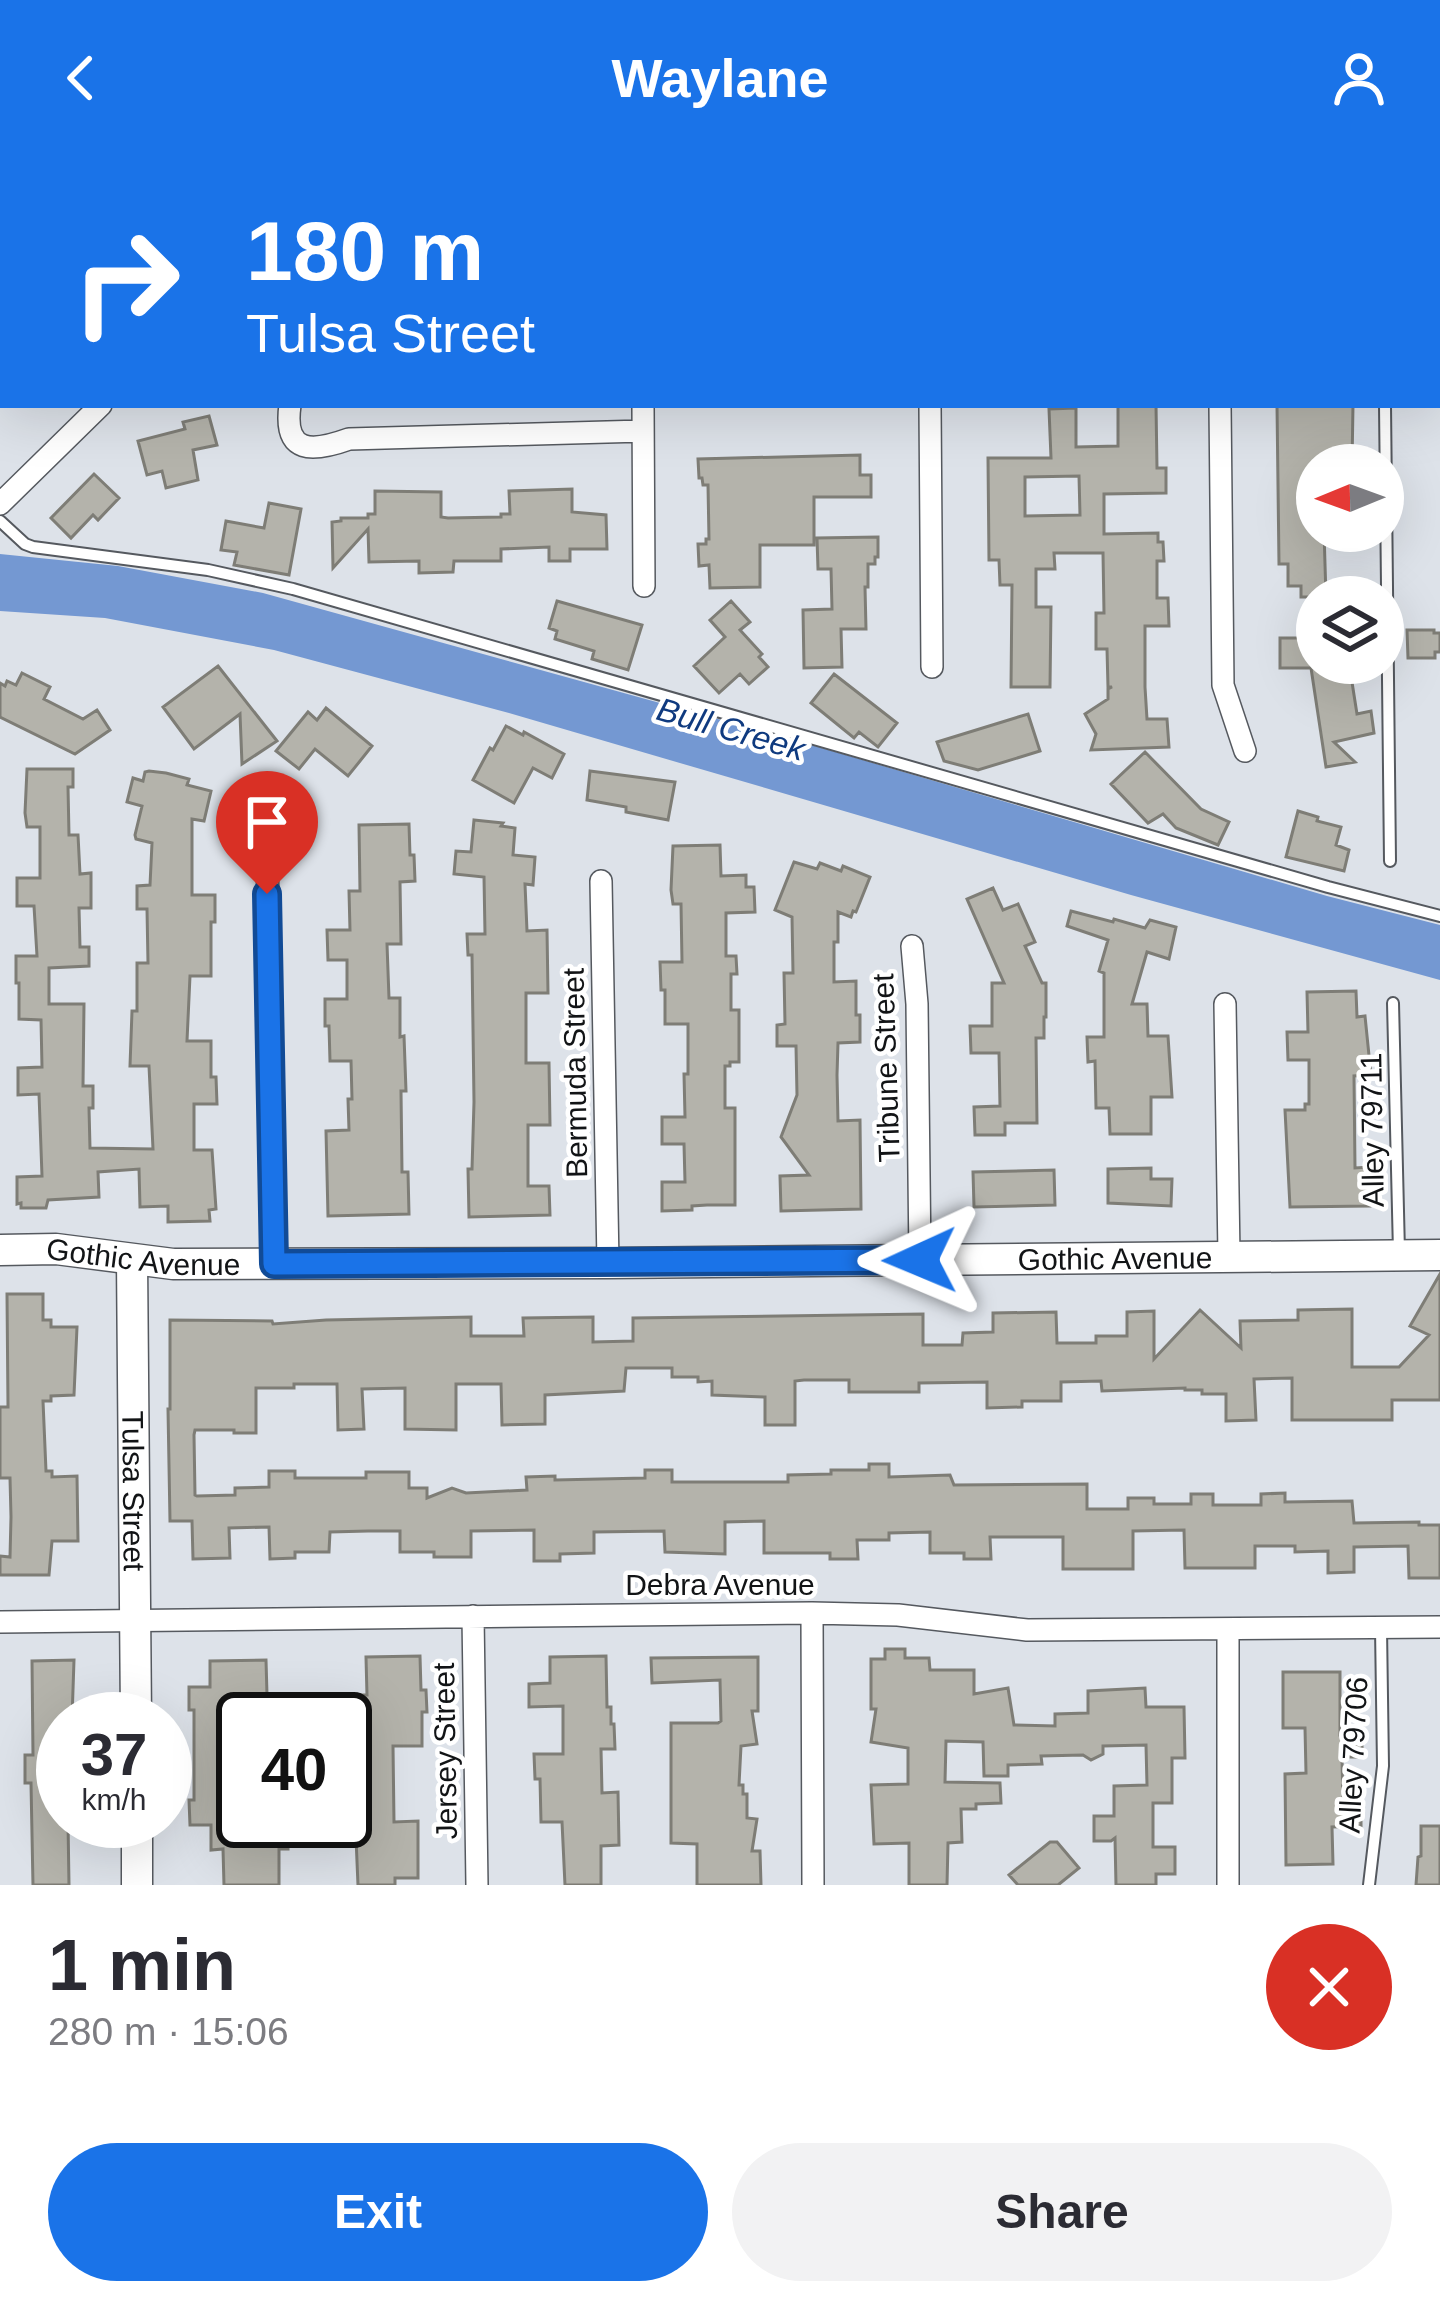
<!DOCTYPE html>
<html lang="en">
<head>
<meta charset="utf-8">
<style>
	:root { --surface:#fff; --page:#f2f2f3; --text:#2b2b33; --muted:#7c7c81; --accent:#1a73e8 }
	body { margin:0; font-family:Helvetica,sans-serif; background:var(--page); color:var(--text); height:100vh; display:flex; flex-direction:column; font-size:45px; white-space:nowrap }
	* { box-sizing:border-box; margin:0 }
	p { font-size:39px; color:var(--muted) }
	.icon { flex:none; width:66px; height:66px; fill:none; stroke:currentColor; stroke-width:2; stroke-linecap:round; stroke-linejoin:round }
	.map { position:relative; height:1729px; overflow:hidden }
	.panel { display:flex; flex-direction:column; background:var(--surface); flex:1 }
	.panel>* { flex:none }
	.hud { position:absolute; left:0px; top:0px; width:1440px; height:252px; box-shadow:0 12px 48px #0002; background:#1a73e8; color:#fff; overflow:hidden }
	.needle { width:78px; rotate:269deg }
	.buttons { position:absolute; left:1296px; top:288px; display:grid; gap:24px }
	.buttons a { display:grid; place-items:center; width:108px; height:108px; border-radius:50%; background:var(--surface); box-shadow:0 12px 48px #0002; font-size:60px }
	.speed { position:absolute; left:36px; top:1536px; display:flex; gap:24px; font-size:60px; font-weight:700; text-align:center }
	.speed>* { display:grid; place-content:center; width:156px; height:156px; border-radius:50%; background:var(--surface); box-shadow:0 12px 48px #0002; line-height:1 }
	.speed small { font-size:30px; font-weight:400 }
	.speed .limit { border:6px solid #111; border-radius:18px; background:#fff; color:#111 }
	.pin { position:absolute; display:grid; place-items:center; width:102px; height:102px; color:#fff; margin:-123px -51px; border-radius:50% 50% 50% 0; rotate:-45deg; box-shadow:0 0 12px #0007 }
	.pin .icon { rotate:45deg }
	.me { position:absolute; width:132px; margin:-66px; rotate:269deg; stroke-linejoin:round; filter:drop-shadow(0 0 9px #0008) }
	.turn { display:flex; align-items:center; gap:42px; height:252px; padding:0 48px; font-size:54px }
	.turn .icon { width:156px; height:156px; stroke-width:2.5 }
	.turn b { display:block; font-size:84px; line-height:102px }
	.round { display:grid; place-items:center; flex:none; width:126px; height:126px; border-radius:63px; background:var(--page) }
	.summary { display:flex; align-items:center; justify-content:space-between; height:204px; padding:0 48px }
	h1 { font-size:72px; font-weight:700; line-height:90px }
	.cta { display:flex; gap:24px; margin-top:auto; padding:24px 48px }
	.cta a { flex:1; height:138px; border-radius:72px; background:var(--accent); color:#fff; font-size:48px; font-weight:700; line-height:138px; text-align:center }
	.cta a+a { background:var(--page); color:var(--text) }
	header { display:flex; justify-content:space-between; align-items:center; height:156px; padding:0 48px; background:var(--accent); color:#fff; font-size:54px; font-weight:700 }
	.map>svg:first-child { display:block }
	.water { fill:#7498d2 }
	.building { fill:#b4b3ab; stroke:#7e7d76; stroke-width:3; fill-rule:evenodd }
	.lines { fill:none; stroke-linecap:round; stroke-linejoin:round }
	.lane-casing { stroke:#55595f; stroke-width:14 }
	.street-casing { stroke:#55595f; stroke-width:24 }
	.secondary-casing { stroke:#55595f; stroke-width:33 }
	.highway-casing { stroke:#55595f; stroke-width:42 }
	.lane { stroke:#fff; stroke-width:10 }
	.street { stroke:#fff; stroke-width:21 }
	.secondary { stroke:#fff; stroke-width:30 }
	.highway { stroke:#fff; stroke-width:39 }
	.route-casing { stroke:#114b97; stroke-width:30 }
	.route { stroke:#1a73e8; stroke-width:21 }
	.labels { text-anchor:middle; dominant-baseline:central; stroke-width:9; stroke-linejoin:round; paint-order:stroke }
	.street-label { font-size:30px; fill:#121416; stroke:#fff }
	.water-label { font-size:33px; font-style:italic; fill:#0f3a7f; stroke:#fff }
</style>
</head>
<body>
<header><svg class="icon" aria-label="back" viewBox="0 0 24 24"><path d="M15 5l-7 7 7 7"/></svg>Waylane<svg class="icon" aria-label="person" viewBox="0 0 24 24"><circle cx="12" cy="8" r="4"/><path d="M4 21q1-7 8-7t8 7"/></svg></header>
<div class="map">
<svg width="1440" height="1729" viewBox="0 0 1440 1729">
	<rect width="100%" height="100%" fill="#dde2e9"/>
	<path class="water" d="M0 398 118 410 263 437 815 590 1327 740 1440 769V824L1131 739 509 557 274 494 105 462 0 455Z"/>
	<path class="building" d="M1118 249H1156L1157 312H1166V337L1104 338V378L1158 377V386H1163L1164 405H1157V442H1168L1169 470H1145V531L1147 563H1167L1169 591 1091 594 1096 578 1085 558 1108 543V533L1112 531H1108L1107 493H1096V457H1104L1103 397H1054L1055 413H1036V451H1051L1050 531H1011L1012 429H1000L999 404H989L988 302H1051L1049 253 1076 252V291L1118 290ZM1079 320 1080 359 1025 360V321Z
		M1277 249H1353L1352 309H1317V375H1324L1326 441H1301V430H1288V408H1279Z
		M209 260 217 289 193 294 198 324 166 332 162 315 147 319 138 285 185 273 183 266Z
		M860 299V319H871V341H814V389H760V431L710 432 709 409 699 410 698 388H706V383H709L708 329H703L702 322H699L698 303Z
		M94 318 119 342 98 364 93 359 71 382 51 362Z
		M572 333V356L606 359 607 393H570V405H549V391L501 393V405H454L453 416 419 417V405L369 406 368 373 333 412 332 366 341 365V362H368V358H375V335L441 336V361L448 362 501 361V358H510L509 335Z
		M269 347 301 353 289 419 234 409 237 396 221 394 226 365 264 372Z
		M878 381V401H875V408H868V431H865L866 473H841L842 511 804 512 803 454 832 453 831 413H818L817 382Z
		M557 445 642 469 628 514 592 503 594 495 555 483 557 475 549 472Z
		M731 445 750 466 740 474 762 498 759 501 768 511 749 528 740 518 719 537 694 510 725 481 710 464Z
		M1407 474H1434V477H1440V496H1435V502H1408Z
		M1280 482H1317V507H1349L1357 558 1371 555 1374 577 1334 586 1355 606 1326 611 1311 512H1280Z
		M218 510 277 585 242 608 240 558 194 593 163 551Z
		M22 517 50 531 44 543 83 563 97 554 110 574 75 598 0 561V527L5 530 7 525 16 529Z
		M834 518 897 567 878 591 859 576 854 582 811 547Z
		M326 552 372 590 348 620 315 593 299 613 276 595 308 556 317 564Z
		M1028 558 1040 595 978 614 944 605 937 586Z
		M506 570 523 579 524 576 564 598 552 622 533 612 514 647 473 624 490 592 493 594Z
		M1145 596 1201 653 1229 666 1218 689 1176 672 1163 658 1148 667 1111 628Z
		M27 613H73V631H68L69 679H78L80 718 91 717V752H79L80 791H89V810L49 812V848H84L83 930H93V952H89L90 992 153 993 149 910H130L132 855H137V807H148L147 753H137V730L150 729 152 687 136 683 135 679 142 650 127 646 133 622 143 625 145 616 149 615 166 617 189 623 187 629 211 635 204 665 192 663V739H215V766H211V820H190L187 885H211V921H216L217 948H194V994H212L216 1053 209 1054 210 1065 168 1066V1050L140 1051 139 1013 98 1016 99 1041 48 1044 46 1052H21V1047L17 1048V1021L42 1020 39 938 18 939V912L42 911 41 864 19 863V827H16V800H37L34 750H17V722H40V671H27L25 657Z
		M590 615 675 626 668 664 626 656V651L587 644Z
		M1298 655 1318 661 1317 665 1341 671 1336 689 1349 694 1344 715 1286 701Z
		M474 664 503 667 501 670 515 672 513 699 535 701 533 729 525 728 527 775 547 774 548 837H526V907H549L550 969H528V1030H549L550 1059 469 1061 468 1013H472L474 946 472 799H468L467 778H485L484 721 454 718 456 695 471 696Z
		M409 668 410 699H414L415 725 400 726 401 788H387L389 842H400V881L404 880 406 935H401L402 1016H408L409 1058 328 1060 326 975 349 974 348 943H352L351 905H330L329 870H325V843H347V804H328L327 774H350L349 735H360L359 669Z
		M720 689 721 720 746 719V731H754L755 756 726 757V800H736L737 818H731V854H739V906H730V910H725V952H735V1049H707L692 1050V1054L662 1055V1026H685L684 988H662V961H685L684 918H688V868H665V834H661L660 806H682L681 748H673L671 734 673 690Z
		M794 706 817 713 820 707 841 715 843 710 870 721 856 756 853 755 851 761 838 756V786H834V826L856 825V859H860V886L838 887 837 919 838 965 860 964 861 1053 781 1055 780 1020 809 1019 781 981 797 939 796 890H777V869L785 868 784 817H793L792 761 775 754Z
		M993 732 1003 754 1018 748 1035 786 1025 790 1042 827H1046V861H1044V882H1036L1037 967H1005V979H975L974 951 1000 950 999 897H971L970 870H992V827H1004L967 743Z
		M1071 755 1113 766 1114 763 1145 772 1150 764 1176 771 1169 803 1147 796 1132 848H1147L1148 880H1168L1172 941H1151V978H1110L1109 952H1096L1095 905 1088 906 1087 881H1104V817L1099 815 1108 784 1067 770Z
		M1356 835 1357 861 1365 860 1371 919 1354 920 1355 1012 1369 1011 1370 1050 1290 1051 1285 954H1305V948H1309V904H1288L1287 876H1308L1307 836Z
		M1151 1012V1023H1172L1171 1050 1108 1047V1013Z
		M1054 1014 1055 1049 974 1051 973 1016Z
		M1440 1118V1244H1392V1264H1292V1222L1254 1223 1256 1264 1226 1265V1238H1202V1234H1185V1232L1102 1235 1101 1225 1061 1226V1245H1022V1251L987 1252V1226L919 1227V1236H849V1224H804L795 1225V1269H765V1241L712 1239V1225L698 1226V1221H672V1212H626L624 1235 545 1239V1268L502 1269 501 1228H456V1274L405 1273V1232L362 1233 364 1273 338 1274 337 1228H294V1232H256V1277H234V1274H195L194 1279 195 1339 197 1340 235 1339V1332L269 1331V1315H295V1322H366V1316H409V1332H427V1342L452 1332 466 1337 527 1334 526 1321 555 1320V1324L645 1322V1314H672V1326H788V1319L831 1318V1314H869V1308H889V1321L950 1319 954 1329 1087 1328V1353H1128V1342H1154V1348H1191V1338H1213V1349H1261V1338L1285 1337V1346L1352 1345 1354 1367 1419 1366V1369H1440V1422H1409L1408 1390 1354 1391V1416L1328 1417V1395L1295 1396V1390H1255V1412H1185L1184 1374 1133 1375V1413H1063V1381H990L991 1403H964V1397H930V1376L889 1377V1384H857L858 1403H830V1397H764V1365L725 1366V1398L665 1396 664 1375 594 1376V1397L560 1398V1405H534V1374L471 1375V1401H434V1396H400V1375H368L330 1376 329 1396H295V1402L270 1403 269 1371 229 1372 230 1402 193 1403 192 1365H170L168 1253H170V1164L272 1165 273 1168 326 1164 471 1161V1180H524L523 1162 593 1161V1186L633 1185V1162L923 1158V1189H962L963 1177 993 1176V1157L1056 1156 1057 1187H1096V1180H1127V1156L1154 1155V1203L1200 1154 1241 1192 1240 1165 1298 1164V1154L1352 1153V1211H1399L1429 1179 1410 1170Z
		M7 1138H43V1164H51V1171H77L74 1239 51 1240V1245H43L46 1315H52V1321L77 1320 78 1385H52L49 1419H0V1400L10 1401 11 1361 10 1322H0V1251H8Z
		M885 1493H905V1502H929L930 1514H974V1538L1008 1532 1014 1569 1055 1570V1558L1088 1557V1535L1145 1532 1146 1551H1184L1185 1602H1172V1647H1153V1691H1175V1718H1156V1729H1116L1115 1682 1111 1685H1094V1660H1114V1630L1147 1629 1146 1589 1103 1590V1598L1091 1604 1083 1599 1041 1600 1042 1608 1008 1609V1620H984L983 1586 946 1585 945 1626 1000 1627 1001 1647 976 1648V1653H961L962 1686 948 1687 947 1729H909V1687L874 1688 871 1629 908 1628V1592L871 1586 876 1553H871V1503H885Z
		M420 1500 421 1534H426L427 1556H422V1590H393L394 1666 418 1665V1722H395V1729H358L355 1658 345 1659V1595H355V1539H367L366 1501Z
		M606 1500 607 1551H611V1568H614L615 1593H601L602 1637 618 1636 619 1689 601 1690V1729H565L562 1666H541L540 1623H535L534 1598H563V1550L529 1551V1528L550 1527V1501Z
		M758 1501V1555H752L757 1588 741 1590 739 1629H743V1638H747V1662L757 1663 752 1695H760L761 1729H697V1688L671 1687V1567H718L721 1565 720 1524 652 1527 651 1502Z
		M74 1504 72 1563H63V1665H68L69 1729H33L31 1627H25V1599H33L32 1505Z
		M266 1504 267 1539H259L260 1554H243V1665H267V1673H288V1693H279V1729H224L223 1693 211 1694V1669H190L189 1644H194V1554H189V1531H210V1505Z
		M1283 1516H1340V1579L1362 1578V1601H1342L1343 1648H1361V1670L1332 1671 1333 1708 1286 1709 1285 1618 1306 1617 1305 1572H1283Z
		M1421 1670H1440V1729H1416L1418 1701 1421 1700Z
		M1050 1686H1057L1079 1712 1058 1729H1018L1009 1719Z"/>
	<g class="lines">
		<g class="lane-casing">
			<path id="lane" d="M402 0 403 3
				M347 3 349 0
				M1385 249 1390 705
				M0 365 25 388 33 391 208 414 293 433 1328 731 1440 760
				M1393 847 1399 1096
				M1369 1729 1383 1610 1381 1472"/>
		</g>
		<g class="street-casing">
			<path id="street" d="M907 3 1440 0
				M290 249C283 299 313 296 349 283L643 275
				M643 249 644 430
				M930 249 932 511
				M1220 249 1223 529 1245 595
				M0 348 101 249
				M267 686 273 1108
				M601 725 608 1107
				M912 790 917 848 920 1104
				M1225 848 1229 1099
				M812 1457 813 1729
				M473 1460 477 1729
				M0 1466 812 1457 898 1459 1027 1474 1440 1471
				M1228 1474V1729"/>
		</g>
		<g class="secondary-casing">
			<g id="secondary">
				<path id="s1" d="M0 1094 56 1093 173 1108 608 1107 1440 1099"/>
				<path id="s2" d="M132 1104 136 1563"/>
				<path d="M137 1665V1729"/>
			</g>
		</g>
		<g class="highway-casing">
			<path id="highway" d="M45 3 48 0
				M206 3 209 0
				M0 9 3 6
				M0 51 3 48
				M0 192 3 189"/>
		</g>
		<use href="#lane" class="lane"/>
		<use href="#street" class="street"/>
		<use href="#secondary" class="secondary"/>
		<use href="#highway" class="highway"/>
	</g>
	<g class="lines">
		<g class="route-casing">
			<path id="route" d="M267 738 274 1108 920 1104"/>
		</g>
		<use href="#route" class="route"/>
	</g>
	<g class="labels">
		<g class="street-label">
			<text transform="translate(886 912) rotate(-92)">Tribune Street</text>
			<text transform="translate(575 917) rotate(-91)">Bermuda Street</text>
			<text transform="translate(1372 974) rotate(-91)">Alley 79711</text>
			<text stroke="none"><textPath href="#s1" startOffset="144">Gothic Avenue</textPath></text>
			<text stroke="none"><textPath href="#s1" startOffset="1116">Gothic Avenue</textPath></text>
			<text stroke="none"><textPath href="#s2" startOffset="231">Tulsa Street</textPath></text>
			<text x="720" y="1428">Debra Avenue</text>
			<text transform="translate(445 1595) rotate(-91)">Jersey Street</text>
			<text transform="translate(1353 1599) rotate(-87)">Alley 79706</text>
		</g>
		<g class="water-label">
			<text transform="translate(731 573) rotate(16)">Bull Creek</text>
		</g>
	</g>
</svg>
<div class="buttons">
<a><svg class="needle" viewBox="-14 -14 28 28"><path d="M0-13l5 13h-10z" fill="#e53935"/><path d="M0 13l5-13h-10z" fill="#7c7c81"/></svg></a>
<a><svg class="icon" aria-label="layers" viewBox="0 0 24 24"><path d="M12 4l9 5-9 5-9-5zM3 14l9 5 9-5"/></svg></a>
</div>
<div class="speed"><div>37<small>km/h</small></div><div class="limit">40</div></div>
<div class="pin" style="left:267px;top:738px;background:#d93025"><svg class="icon" aria-label="arrive" viewBox="0 0 24 24"><path d="M6 21V4h12l-3 4 3 4H6"/></svg></div>
<svg class="me" style="left:920px;top:1104px" viewBox="-20 -20 40 40"><path d="M0-17L14 15 0 8-14 15z" fill="#1a73e8" stroke="#fff" stroke-width="4"/></svg>
<div class="hud">
<div class="turn"><svg class="icon" aria-label="right" viewBox="0 0 24 24"><path d="M7 20v-9h11M14 6l5 5-5 5"/></svg><div><b>180 m</b>Tulsa Street</div></div>
</div>
</div>
<section class="panel">
<div class="summary"><div><h1>1 min</h1><p>280 m · 15:06</p></div><a class="round" style="background:#d93025;color:#fff"><svg class="icon" aria-label="close" viewBox="0 0 24 24"><path d="M6 6l12 12M18 6L6 18"/></svg></a></div>
<div class="cta"><a>Exit</a><a>Share</a></div>
</section>
</body>
</html>
